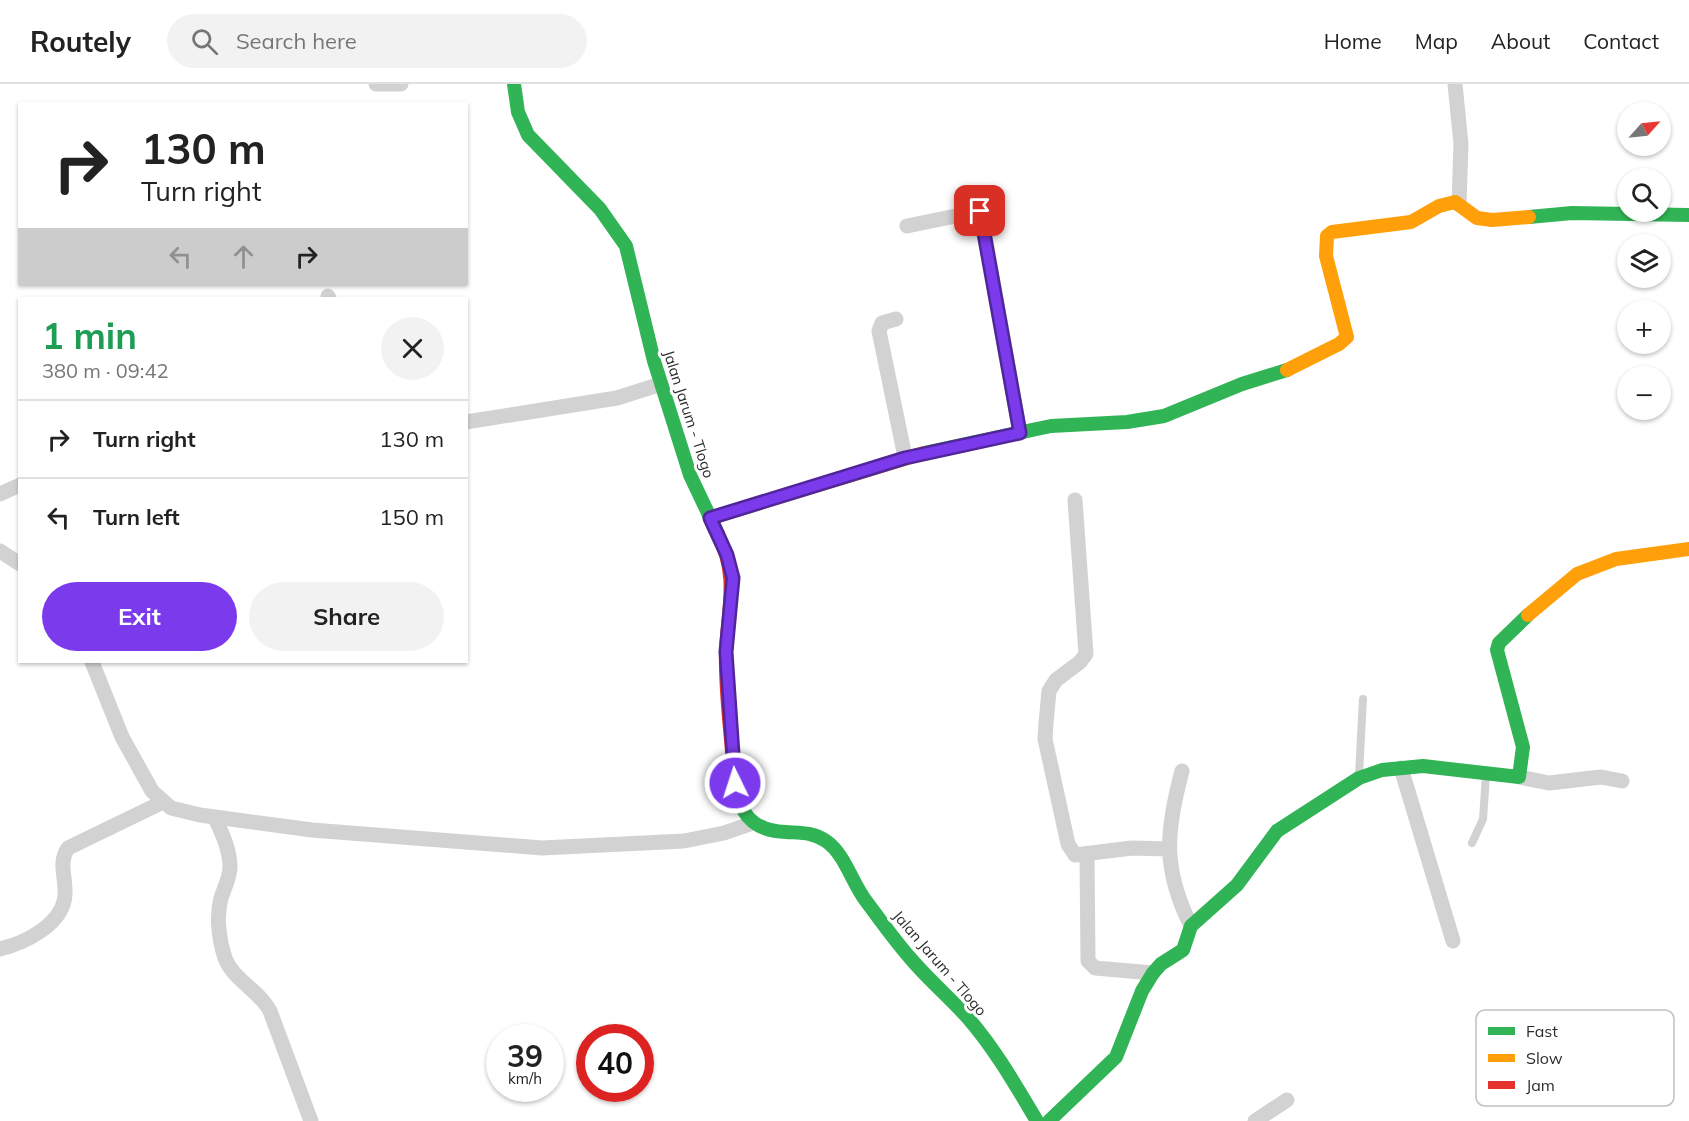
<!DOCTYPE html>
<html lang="en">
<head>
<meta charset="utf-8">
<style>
	:root { --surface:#fff; --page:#f2f2f2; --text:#222; --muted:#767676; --line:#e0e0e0; --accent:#7c3aed }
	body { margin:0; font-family:Mulish,sans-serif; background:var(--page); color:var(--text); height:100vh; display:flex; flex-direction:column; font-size:22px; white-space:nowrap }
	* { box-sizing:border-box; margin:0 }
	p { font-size:20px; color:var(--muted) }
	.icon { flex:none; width:33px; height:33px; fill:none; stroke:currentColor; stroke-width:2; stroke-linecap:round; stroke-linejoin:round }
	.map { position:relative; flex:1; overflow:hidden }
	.side { position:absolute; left:18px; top:213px; width:450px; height:366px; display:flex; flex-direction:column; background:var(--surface); border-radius:0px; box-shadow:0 2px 4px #0004 }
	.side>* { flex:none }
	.guide { position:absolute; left:18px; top:18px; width:450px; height:183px; border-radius:0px; box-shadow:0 2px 4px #0004; background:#fff; color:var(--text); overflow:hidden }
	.needle { width:39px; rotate:63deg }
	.fabs { position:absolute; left:1617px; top:18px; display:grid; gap:12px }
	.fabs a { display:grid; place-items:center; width:54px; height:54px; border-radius:50%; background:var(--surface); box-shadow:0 2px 4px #0004; font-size:30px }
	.speed { position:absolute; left:486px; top:940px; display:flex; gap:12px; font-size:30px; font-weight:700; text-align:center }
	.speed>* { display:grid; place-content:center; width:78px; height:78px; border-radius:50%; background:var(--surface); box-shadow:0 2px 4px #0004; line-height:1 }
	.speed small { font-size:15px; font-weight:400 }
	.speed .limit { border:9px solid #d22; background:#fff; color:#111 }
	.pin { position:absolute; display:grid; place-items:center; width:51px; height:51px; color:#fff; margin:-26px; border-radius:12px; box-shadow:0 3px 9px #0006 }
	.me { position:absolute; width:66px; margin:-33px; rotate:356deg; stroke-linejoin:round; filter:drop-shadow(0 0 4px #0008) }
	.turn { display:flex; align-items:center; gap:21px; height:126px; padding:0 24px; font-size:27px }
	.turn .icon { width:78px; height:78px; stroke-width:2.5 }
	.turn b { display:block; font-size:42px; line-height:51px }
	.lanes { display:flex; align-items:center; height:57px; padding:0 24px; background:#0003; justify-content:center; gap:30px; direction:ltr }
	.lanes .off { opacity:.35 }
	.round { display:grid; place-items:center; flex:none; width:63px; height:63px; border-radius:32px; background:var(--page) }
	.headline { display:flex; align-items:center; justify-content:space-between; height:102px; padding:0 24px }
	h1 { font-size:36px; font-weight:700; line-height:45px; color:#1e9e55 }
	.cta { display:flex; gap:12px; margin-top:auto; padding:12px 24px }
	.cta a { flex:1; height:69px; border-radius:36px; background:var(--accent); color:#fff; font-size:24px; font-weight:700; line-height:69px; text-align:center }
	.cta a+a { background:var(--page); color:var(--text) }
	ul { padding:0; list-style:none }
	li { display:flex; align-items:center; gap:18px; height:78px; padding:0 24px; border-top:2px solid var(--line) }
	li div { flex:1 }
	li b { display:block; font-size:22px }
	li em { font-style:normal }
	header { display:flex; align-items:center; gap:36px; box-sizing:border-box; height:84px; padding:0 30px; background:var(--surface); border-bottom:2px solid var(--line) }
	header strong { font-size:28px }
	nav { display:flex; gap:33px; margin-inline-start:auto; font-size:21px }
	.search { width:420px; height:54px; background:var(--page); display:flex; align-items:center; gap:15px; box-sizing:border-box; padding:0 21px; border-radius:33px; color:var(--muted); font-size:22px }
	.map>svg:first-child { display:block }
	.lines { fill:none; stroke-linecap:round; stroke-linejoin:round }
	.lane { stroke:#d2d2d2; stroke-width:8 }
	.street { stroke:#d2d2d2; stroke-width:15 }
	.fast { stroke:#30b455; stroke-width:14 }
	.slow { stroke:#ff9f0a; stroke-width:14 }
	.jam { stroke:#e5322d; stroke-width:14 }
	.route-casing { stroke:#51269a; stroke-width:15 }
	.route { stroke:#7c3aed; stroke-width:10 }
	.labels { text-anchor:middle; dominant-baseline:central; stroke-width:6; stroke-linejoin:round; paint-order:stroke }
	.street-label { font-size:15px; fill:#2d2d2d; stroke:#fff }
	.key { fill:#fff; stroke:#c0c0c0; stroke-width:1.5 }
	.key-label { font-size:16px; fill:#2d2d2d }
</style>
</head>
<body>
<header>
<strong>Routely</strong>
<div class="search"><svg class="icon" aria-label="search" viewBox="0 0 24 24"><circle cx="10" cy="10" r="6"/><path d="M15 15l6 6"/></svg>Search here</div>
<nav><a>Home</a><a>Map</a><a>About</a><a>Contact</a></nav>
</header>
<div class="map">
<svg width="1689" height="1037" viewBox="0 0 1689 1037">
	<rect width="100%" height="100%" fill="#fff"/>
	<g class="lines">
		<path class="lane" d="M1359 691 1363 615
			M1472 759 1483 735 1486 691"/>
		<path class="street" d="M376 0H401
			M1455 0 1461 60 1459 119
			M978 113 1020 349
			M907 142 980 127
			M328 212 329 214
			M896 235 882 239 879 247 905 373
			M466 338 617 314 661 300
			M0 410 20 401
			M1075 416 1086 570 1080 578 1056 596 1049 607 1046 639 1045 655 1068 760 1075 771 1132 764 1169 765
			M0 467 20 480
			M92 578 122 653 152 707 171 724 200 731 312 746 542 764 684 757 724 749 753 739
			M1401 684 1453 857
			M1182 687C1166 747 1162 784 1191 842
			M1519 693 1549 699 1601 693 1622 697
			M215 734C222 749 230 766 230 783 230 793 224 805 221 814 216 833 219 856 225 874 233 896 259 906 270 927L311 1037
			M1087 771 1088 877 1095 884 1153 889
			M0 865C25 859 64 840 65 810 66 794 58 778 68 764L163 718
			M1255 1037 1287 1016"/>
		<path class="fast" d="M514 0 518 28 528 51 600 125 626 162 654 277 690 391 718 450
			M1529 133 1572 129 1689 131
			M924 369 1051 342 1127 338 1164 332 1242 300 1287 286
			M733 678C736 716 741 747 786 748 801 749 813 748 826 757 845 770 852 799 866 817 881 837 895 857 911 875 929 896 950 914 968 934 995 965 1016 1002 1037 1037
			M1049 1037 1116 973 1142 907 1153 889 1161 880 1183 866 1191 842 1237 801 1277 747 1359 694 1382 686 1423 682 1519 693 1523 663 1497 566 1499 559 1528 531"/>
		<path class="slow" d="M1287 286 1339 260 1347 253 1326 172 1327 152 1332 148 1411 138 1439 122 1455 118 1477 134 1492 136 1529 133
			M710 434 924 369
			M1528 531 1577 490 1616 475 1689 465"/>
		<path class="jam" d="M718 450C739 494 728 522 726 568 725 604 730 642 733 678"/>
	</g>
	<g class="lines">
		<g class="route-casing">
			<path id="route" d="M735 699 726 568 733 494 727 471 710 434 905 374 1020 349 980 127"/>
		</g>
		<use href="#route" class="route"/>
	</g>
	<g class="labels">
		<g class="street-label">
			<text transform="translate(689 330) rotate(72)">Jalan Jarum - Tlogo</text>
			<text transform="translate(940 879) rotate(49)">Jalan Jarum - Tlogo</text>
		</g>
	</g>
	<rect x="1476" y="926" width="198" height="96" rx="9" class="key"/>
	<rect x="1488" y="943" width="27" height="8" fill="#30b455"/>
	<rect x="1488" y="970" width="27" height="8" fill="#ff9f0a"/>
	<rect x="1488" y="997" width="27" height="8" fill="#e5322d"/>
	<g class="key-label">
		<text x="1526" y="953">Fast</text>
		<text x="1526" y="980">Slow</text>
		<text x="1526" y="1007">Jam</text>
	</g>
</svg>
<div class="fabs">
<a><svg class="needle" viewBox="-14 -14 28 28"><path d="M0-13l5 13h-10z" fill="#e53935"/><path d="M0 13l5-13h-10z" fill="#767676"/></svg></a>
<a><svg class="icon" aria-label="search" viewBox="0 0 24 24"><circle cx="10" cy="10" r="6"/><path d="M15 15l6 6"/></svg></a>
<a><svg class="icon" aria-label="layers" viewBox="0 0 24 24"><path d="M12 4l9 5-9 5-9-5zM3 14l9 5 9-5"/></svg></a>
<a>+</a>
<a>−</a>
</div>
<div class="speed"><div>39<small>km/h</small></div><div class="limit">40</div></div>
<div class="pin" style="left:980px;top:127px;background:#d93025"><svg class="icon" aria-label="arrive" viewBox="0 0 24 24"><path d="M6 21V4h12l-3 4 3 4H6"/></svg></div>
<svg class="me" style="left:735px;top:699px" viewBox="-20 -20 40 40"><circle r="17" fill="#7c3aed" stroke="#fff" stroke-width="3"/><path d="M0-11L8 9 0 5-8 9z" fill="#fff"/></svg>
<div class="guide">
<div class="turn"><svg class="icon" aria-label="right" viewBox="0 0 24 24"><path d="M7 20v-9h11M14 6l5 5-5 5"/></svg><div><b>130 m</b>Turn right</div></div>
<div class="lanes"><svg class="icon off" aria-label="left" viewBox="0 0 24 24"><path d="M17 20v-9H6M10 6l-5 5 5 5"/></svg><svg class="icon off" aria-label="ahead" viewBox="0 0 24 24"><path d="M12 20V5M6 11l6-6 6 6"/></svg><svg class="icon" aria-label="right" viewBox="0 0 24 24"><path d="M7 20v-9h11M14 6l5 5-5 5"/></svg></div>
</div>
<section class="side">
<div class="headline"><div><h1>1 min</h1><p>380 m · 09:42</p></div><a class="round"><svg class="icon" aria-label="close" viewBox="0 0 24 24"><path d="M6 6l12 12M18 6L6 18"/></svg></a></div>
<ul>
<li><svg class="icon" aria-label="right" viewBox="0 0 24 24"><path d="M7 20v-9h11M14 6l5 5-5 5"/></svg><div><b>Turn right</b></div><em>130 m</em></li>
<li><svg class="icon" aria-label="left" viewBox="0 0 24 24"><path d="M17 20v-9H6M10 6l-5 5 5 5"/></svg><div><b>Turn left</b></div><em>150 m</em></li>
</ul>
<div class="cta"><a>Exit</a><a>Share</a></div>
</section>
</div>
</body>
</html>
